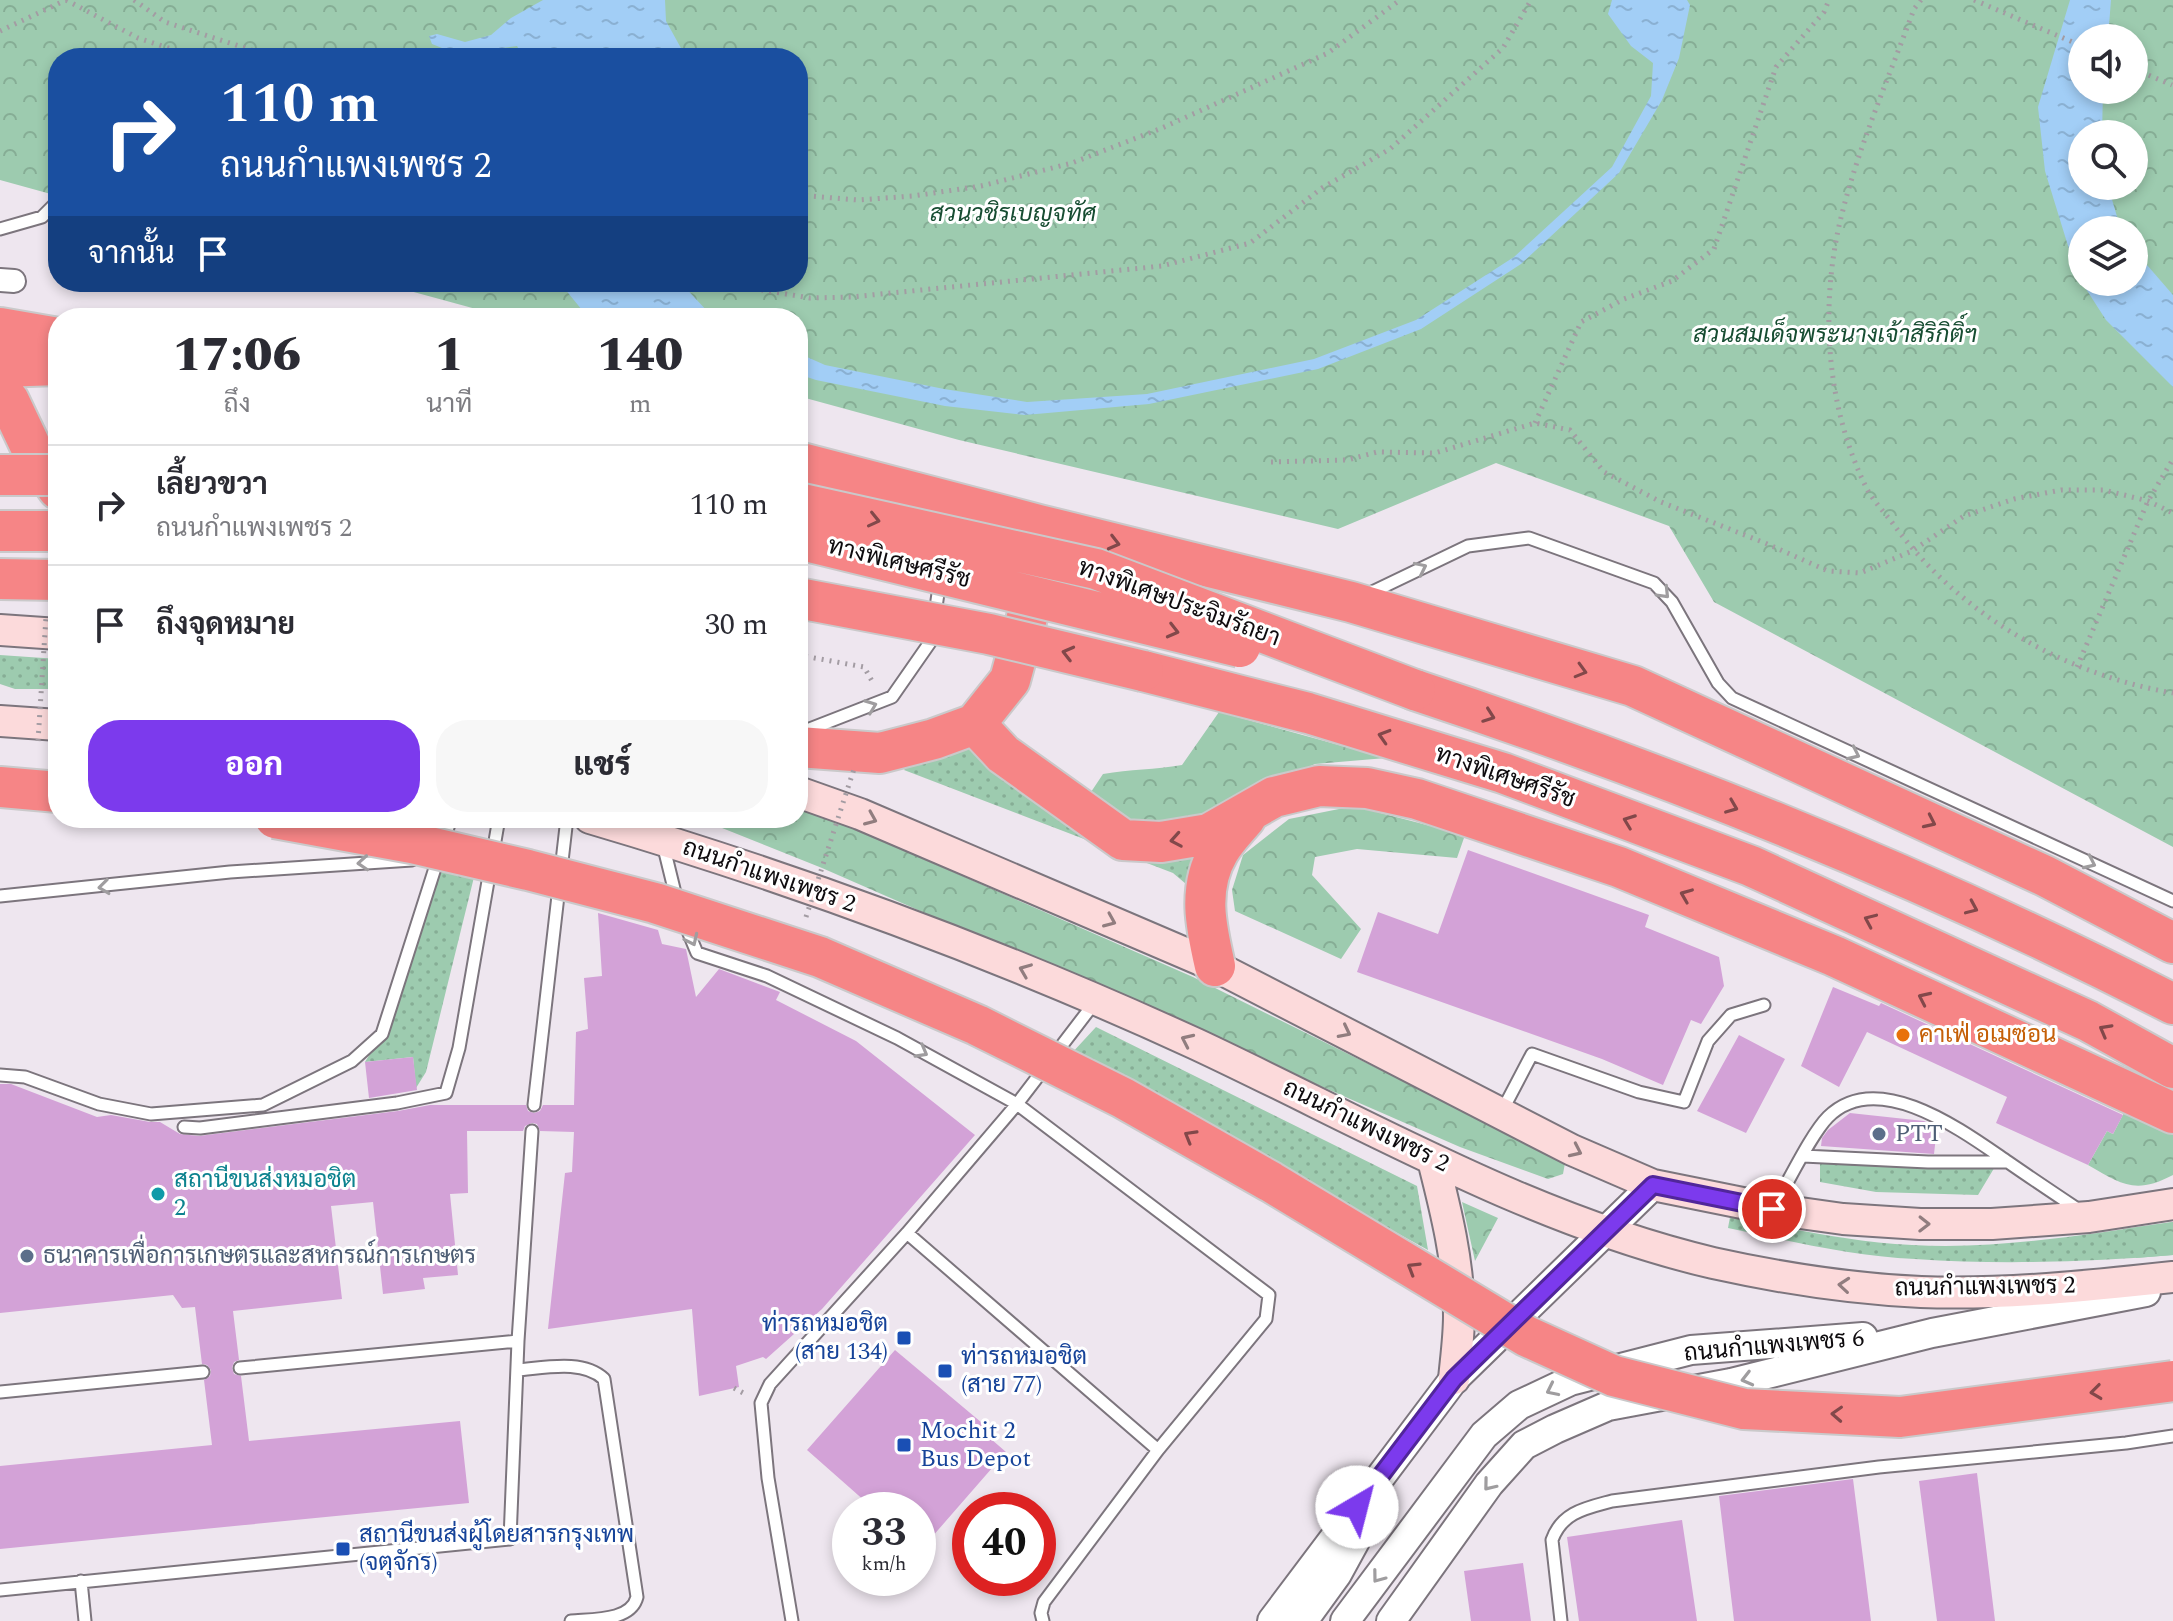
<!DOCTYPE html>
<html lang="th">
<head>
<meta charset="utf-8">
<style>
	:root { --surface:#fff; --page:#f7f7f7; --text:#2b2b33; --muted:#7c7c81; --line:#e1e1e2; --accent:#7c3aed }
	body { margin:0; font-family:Spectral,Sarabun,serif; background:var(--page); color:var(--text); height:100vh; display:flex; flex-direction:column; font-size:30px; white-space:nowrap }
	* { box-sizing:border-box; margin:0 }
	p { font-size:26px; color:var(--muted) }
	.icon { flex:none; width:44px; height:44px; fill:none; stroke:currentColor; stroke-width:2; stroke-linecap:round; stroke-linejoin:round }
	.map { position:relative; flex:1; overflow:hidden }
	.drawer { position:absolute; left:48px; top:308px; width:760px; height:520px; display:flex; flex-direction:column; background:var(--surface); border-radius:32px; box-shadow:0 4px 12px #0003 }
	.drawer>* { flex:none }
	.banner { position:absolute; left:48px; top:48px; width:760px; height:244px; border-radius:32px; box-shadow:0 4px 12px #0003; background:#1a4fa0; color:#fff; overflow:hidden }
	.tools { position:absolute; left:2068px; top:24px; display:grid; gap:16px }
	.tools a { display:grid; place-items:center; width:80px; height:80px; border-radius:50%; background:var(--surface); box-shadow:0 4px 12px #0003; font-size:40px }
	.speed { position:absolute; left:832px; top:1492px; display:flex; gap:16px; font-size:40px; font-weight:700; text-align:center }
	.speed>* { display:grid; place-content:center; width:104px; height:104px; border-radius:50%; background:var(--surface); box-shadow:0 4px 12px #0003; line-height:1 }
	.speed small { font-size:20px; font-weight:400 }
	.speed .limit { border:12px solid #d22; background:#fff; color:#111 }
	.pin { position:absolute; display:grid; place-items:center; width:68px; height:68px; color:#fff; margin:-34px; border:4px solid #fff; border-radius:50%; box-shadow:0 2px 8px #0007 }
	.me { position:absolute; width:88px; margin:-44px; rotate:37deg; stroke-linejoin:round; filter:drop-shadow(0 0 6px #0008) }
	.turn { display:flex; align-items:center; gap:28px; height:168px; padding:0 40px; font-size:36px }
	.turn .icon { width:104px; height:104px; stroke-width:2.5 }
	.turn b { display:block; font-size:56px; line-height:68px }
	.then { display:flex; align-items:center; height:76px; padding:0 40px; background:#0003; gap:16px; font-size:30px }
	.eta { display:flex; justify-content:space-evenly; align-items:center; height:136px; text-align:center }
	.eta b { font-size:48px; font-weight:800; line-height:56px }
	.cta { display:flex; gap:16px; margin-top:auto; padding:16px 40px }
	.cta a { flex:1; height:92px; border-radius:32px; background:var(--accent); color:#fff; font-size:32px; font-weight:800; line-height:92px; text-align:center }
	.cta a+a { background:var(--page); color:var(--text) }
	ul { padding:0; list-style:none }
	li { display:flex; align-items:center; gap:24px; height:120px; padding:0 40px; border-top:2px solid var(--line) }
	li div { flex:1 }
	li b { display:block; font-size:30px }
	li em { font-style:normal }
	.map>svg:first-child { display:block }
	.grass { fill:url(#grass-dots) }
	.forest { fill:url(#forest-crowns); fill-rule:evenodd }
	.water { fill:url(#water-ripples) }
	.building { fill:#d3a2d7 }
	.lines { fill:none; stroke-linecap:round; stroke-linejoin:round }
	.service-casing { stroke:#7c757d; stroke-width:15 }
	.minor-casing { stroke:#7c757d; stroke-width:26 }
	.tertiary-casing { stroke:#7c757d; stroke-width:32 }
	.secondary-casing { stroke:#7c757d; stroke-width:34 }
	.motorway-casing { stroke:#cac9ca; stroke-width:44 }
	.path { stroke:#a39ca3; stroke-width:5; stroke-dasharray:2 6; stroke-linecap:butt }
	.service { stroke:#fff; stroke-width:11 }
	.minor { stroke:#fff; stroke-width:22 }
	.tertiary { stroke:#fff; stroke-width:28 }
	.secondary { stroke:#fcdadb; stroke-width:30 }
	.motorway { stroke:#f68586; stroke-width:40 }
	.motorway-bridge-casing { stroke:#cac9ca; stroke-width:44; stroke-linecap:butt }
	.path-bridge { stroke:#a39ca3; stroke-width:5; stroke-dasharray:2 6; stroke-linecap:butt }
	.motorway-bridge { stroke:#f68586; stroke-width:40 }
	.oneway { stroke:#82484a }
	.oneway2 { stroke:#9f9d9f }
	.oneway3 { stroke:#917d7f }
	.route-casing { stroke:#51269a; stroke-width:20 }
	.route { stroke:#7c3aed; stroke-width:14 }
	.food-dot { fill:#e8710a; stroke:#fff; stroke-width:3 }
	.service-dot { fill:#5c6f8a; stroke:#fff; stroke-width:3 }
	.culture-dot { fill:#0f9aa8; stroke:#fff; stroke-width:3 }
	.transit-dot { fill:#1a4fb4; stroke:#fff; stroke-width:3 }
	.labels { text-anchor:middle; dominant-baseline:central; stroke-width:6; stroke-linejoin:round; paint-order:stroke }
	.park-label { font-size:24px; font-style:italic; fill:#174d32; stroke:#fff }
	.street-label { font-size:24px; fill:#0e0b0e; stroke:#fff }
	.food-label { font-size:24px; fill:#c56008; stroke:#fff; text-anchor:start }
	.service-label { font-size:24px; fill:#4e5e75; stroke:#fff; text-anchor:start }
	.culture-label { font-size:24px; fill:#0d838f; stroke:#fff; text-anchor:start }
	.transit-label { font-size:24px; fill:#164399; stroke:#fff; text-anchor:start }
</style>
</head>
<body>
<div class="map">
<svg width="2173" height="1621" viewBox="0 0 2173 1621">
	<defs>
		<pattern id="grass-dots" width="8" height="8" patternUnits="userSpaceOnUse" patternTransform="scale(2)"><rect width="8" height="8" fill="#9dcbaf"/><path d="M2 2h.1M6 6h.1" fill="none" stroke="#86ad95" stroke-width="1.8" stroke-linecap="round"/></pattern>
		<pattern id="forest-crowns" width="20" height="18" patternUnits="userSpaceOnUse" patternTransform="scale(2)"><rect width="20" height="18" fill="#9dcbaf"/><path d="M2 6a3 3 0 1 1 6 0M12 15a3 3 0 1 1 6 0" fill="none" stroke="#86ad95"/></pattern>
		<pattern id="water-ripples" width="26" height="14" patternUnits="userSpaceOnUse" patternTransform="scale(2)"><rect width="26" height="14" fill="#a2cef6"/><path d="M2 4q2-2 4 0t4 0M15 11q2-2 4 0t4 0" fill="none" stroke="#8ab0d2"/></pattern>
	</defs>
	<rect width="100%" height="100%" fill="#eee6ef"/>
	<path class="grass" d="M0 655 58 659V689H15L0 684Z
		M970 744 1090 843 1132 849 1206 848 1186 884 1173 873 904 770 916 756Z
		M441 858 476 869 426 1072 416 1088 413 1057 365 1062 382 1034Z
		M1096 1027 1417 1186 1428 1250 1071 1054Z
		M1820 1161 1907 1168 1996 1165 1978 1195 1876 1192 1820 1182Z
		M1730 1217C1790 1228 1851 1242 1912 1245 1999 1250 2087 1234 2173 1222V1255C2088 1262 2001 1265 1915 1259 1852 1256 1790 1241 1728 1228Z"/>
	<path class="forest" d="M0 0H2173V847L1714 602 1669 526 1496 463 1338 529 959 440 798 396V318H509L377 282H798V58H58V196L0 180ZM2082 38H2134V90H2082ZM2082 134H2134V186H2082ZM2082 230H2134V282H2082Z
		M1219 712 1386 758 1315 764 1221 809 1182 822 1138 824 1085 801 1103 774C1130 769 1155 770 1182 765Z
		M1354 806 1465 835 1457 858 1357 849 1315 857 1312 875 1361 929 1341 959 1235 911 1232 890 1243 855 1289 819Z
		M798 809 837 821 1193 977 1548 1153 1565 1163 1563 1174 1548 1179 1460 1147 822 868 697 818H798Z
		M2128 1105 2173 1128V1175C2135 1195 2121 1184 2088 1165L2107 1131 2113 1134Z
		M1462 1202 1498 1218 1475 1261Z
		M2173 1222V1255L2136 1258 2124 1229Z"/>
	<path class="water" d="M543 0H665L666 21 682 50 684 58H524L517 46 457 54 432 44 429 36 437 34 465 42 491 35 511 18Z
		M1612 0H1687L1690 5 1679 58 1662 100 1619 173 1521 264 1421 329 1318 369 1149 404 1025 415 945 406 816 380 798 374V353L825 365 944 389 1027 402 1147 394 1314 359 1416 320 1514 257 1612 167 1651 96 1653 63 1631 46 1608 14Z
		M2070 0H2111L2108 38H2082V90H2103L2102 134H2082V186H2108L2121 230H2082V282H2134V250L2173 295V387L2106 320 2077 275 2045 171 2038 107Z
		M680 282 709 313 720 318H601L582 310 560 283Z"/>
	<path class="building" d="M1468 850 1649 915 1645 927 1719 957 1724 986 1701 1024 1691 1020 1663 1085 1602 1059 1357 972 1378 912 1438 934Z
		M598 913 658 930 662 944 686 949 696 997 719 969 780 992 776 1000 856 1041 975 1135 822 1309 766 1359 763 1357 736 1366 739 1387 699 1396 692 1309 548 1329 565 1173 572 1172 574 1132 540 1131 537 1124 532 1123 525 1126 523 1131H467L468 1193 450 1194 458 1275 423 1278 425 1289 383 1294 373 1202 331 1206 342 1299 233 1311 239 1360 234 1362 232 1368 234 1374 241 1376 249 1441 460 1421 469 1503 0 1549V1466L212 1445 204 1380 210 1376 211 1370 207 1365 202 1364 195 1307 182 1308 173 1295 0 1313V1084H11L97 1117 111 1115 150 1122H160L180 1134 199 1136 398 1111 430 1105H526L528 1111 534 1113 540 1111 543 1105H574L576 1032 588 1029 584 978 602 976Z
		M1833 987 1879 1006 1881 1003 2123 1115 2113 1134 2107 1131 2088 1165 1996 1123 2007 1097 1867 1032 1839 1087 1801 1066Z
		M1739 1035 1785 1059 1746 1133 1697 1111Z
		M413 1057 417 1090 369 1098 365 1062Z
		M1850 1113 1924 1121 1937 1127 1934 1154 1821 1146 1822 1138 1828 1130Z
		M895 1350 994 1433 991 1439 1006 1452 918 1553V1510H875L807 1450Z
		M1977 1473 1995 1621H1937L1919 1481Z
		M1853 1479 1871 1621H1734L1719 1496Z
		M1682 1520 1697 1621H1579L1567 1537Z
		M1523 1563 1531 1621H1471L1464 1571Z"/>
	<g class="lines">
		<g class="service-casing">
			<path id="service" d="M0 229 42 217 58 201
				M1366 595 1468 546 1529 538 1654 583 1672 602 1718 683 1732 698 2173 901
				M802 732 892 697 931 641 940 580
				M663 844 677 901
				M561 870 567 818
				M0 896 230 872 412 860
				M685 924 697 953 767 976 897 1038 1017 1104 1269 1295 1266 1319 1158 1450 1044 1602 1041 1613 1043 1621
				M0 1075 25 1077 99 1104 151 1114 263 1105 352 1061 382 1034 451 818
				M534 1105 559 887
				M1501 1113 1532 1054 1639 1092 1684 1102 1708 1041 1731 1015 1764 1005
				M184 1127 200 1128 397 1103 446 1093 459 1048 499 818
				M1803 1156 1928 1162H2007
				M1774 1206C1788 1183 1811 1134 1828 1117 1878 1067 1964 1132 2008 1162 2031 1178 2055 1194 2079 1210
				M907 1233 1158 1450
				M240 1368 518 1341
				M517 1370C544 1368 583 1359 604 1379L637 1597C631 1621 594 1619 571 1621
				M0 1392 203 1372
				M81 1581 85 1621
				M0 1590 510 1539 518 1341 532 1131
				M792 1621 768 1478 761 1403 770 1384 907 1233 1017 1104 1095 1002
				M1561 1621 1552 1540C1562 1512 1586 1508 1612 1501L1879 1467 2126 1443 2173 1436"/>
		</g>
		<g class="minor-casing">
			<path id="minor" d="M0 280 14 281"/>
		</g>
		<g class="tertiary-casing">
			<path id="tertiary" d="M1272 1621 1454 1379 1653 1185
				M1303 1621 1337 1574 1372 1510
				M1345 1621 1484 1435 1519 1405 1570 1381 1691 1350 1863 1337
				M1391 1621 1489 1484 1524 1445 1555 1429 1608 1406 1731 1383 1932 1333 2146 1292"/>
		</g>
		<g class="secondary-casing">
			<path id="secondary" d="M0 630 58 634
				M0 721 58 725
				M798 792 860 814 1215 966 1572 1150 1653 1185 1772 1209 1843 1219 1920 1224H1992L2089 1217 2173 1204
				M590 818C797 879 1000 954 1196 1044 1365 1123 1530 1220 1713 1263 1781 1278 1852 1289 1921 1292 2005 1295 2090 1286 2173 1277
				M1433 1160C1446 1211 1459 1263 1459 1316 1459 1337 1456 1358 1454 1379"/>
		</g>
		<g class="motorway-casing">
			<path id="motorway" d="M0 328 58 338
				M0 367 58 365
				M0 390 9 401 36 458 58 489
				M798 462 1039 525 1351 602 1633 686 2045 876 2173 943
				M0 531H58
				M0 579 58 580
				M1143 671 1308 713 1503 773 1751 866 2088 1021 2173 1068
				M1415 690C1674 776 1930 879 2173 1004
				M975 724 1003 754 1123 840 1161 842 1209 834 1274 797 1319 786 1367 788 1417 799 1619 867 1834 956 2173 1113
				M798 747 880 753 934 739 975 724 1010 680 1042 562
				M0 787 58 792
				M1215 966C1206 927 1197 888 1219 851 1226 839 1237 828 1246 817"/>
		</g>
		<path class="path" d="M66 0 138 38 199 58
			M134 0 165 22 276 58
			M1921 0 1914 9C1888 80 1856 152 1839 226 1820 312 1827 408 1866 487 1872 499 1882 510 1891 521 1957 613 2062 674 2173 693
			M1974 0 2082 46
			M0 31 66 0
			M2134 69 2172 85
			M798 195 858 200 913 196 981 186 1072 163 1162 128 1328 53 1400 0
			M714 282 810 298 851 297 1162 266 1250 243 1322 188 1390 149 1503 48 1531 0
			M1535 423 1581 322 1624 299 1672 281 1714 249 1776 67 1824 12 1829 0
			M1271 462 1347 460 1377 452 1435 453 1535 423 1570 430 1604 472 1661 502 1765 543 1828 571 1860 573 1912 551 1964 516 2014 499 2061 490H2104L2148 501 2173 513
			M798 655 864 667 872 681
			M2077 667 2148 501 2173 459
			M734 1388 747 1395"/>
		<use href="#service" class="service"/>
		<use href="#minor" class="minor"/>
		<use href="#tertiary" class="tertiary"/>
		<use href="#secondary" class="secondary"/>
		<use href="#motorway" class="motorway"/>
		<g class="motorway-bridge-casing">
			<path id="motorway-bridge" d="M0 475H58
				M798 503 1096 569 1415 690
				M798 539 1240 647
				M798 598 989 634 1143 671
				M275 818 412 843 528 870 655 903 820 957 977 1025 1123 1098 1271 1182 1526 1336 1614 1376 1744 1409 1900 1417 2173 1381"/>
		</g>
		<path class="path-bridge" d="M38 741 46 617
			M806 917 854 769"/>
		<use href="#motorway-bridge" class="motorway-bridge"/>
	</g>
	<defs><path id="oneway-chevron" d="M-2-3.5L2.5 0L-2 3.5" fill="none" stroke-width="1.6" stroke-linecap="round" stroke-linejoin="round" transform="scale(2)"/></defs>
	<g class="oneway">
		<use href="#oneway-chevron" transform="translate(874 520) rotate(13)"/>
		<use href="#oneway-chevron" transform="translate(1114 543) rotate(14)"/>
		<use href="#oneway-chevron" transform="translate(1173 631) rotate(14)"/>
		<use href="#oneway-chevron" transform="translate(1068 653) rotate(-166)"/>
		<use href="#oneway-chevron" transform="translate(1581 671) rotate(16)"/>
		<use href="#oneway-chevron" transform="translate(1489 716) rotate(20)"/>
		<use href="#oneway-chevron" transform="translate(1384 736) rotate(-163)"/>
		<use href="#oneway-chevron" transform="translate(1732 807) rotate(22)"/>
		<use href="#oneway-chevron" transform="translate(1629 821) rotate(-159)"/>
		<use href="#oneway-chevron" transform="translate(1930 822) rotate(25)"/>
		<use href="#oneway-chevron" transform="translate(1176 840) rotate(170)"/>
		<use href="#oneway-chevron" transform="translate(1686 895) rotate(-158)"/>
		<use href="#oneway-chevron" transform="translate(1972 908) rotate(24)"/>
		<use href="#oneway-chevron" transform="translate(1870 920) rotate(-156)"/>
		<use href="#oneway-chevron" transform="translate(1924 998) rotate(-155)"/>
		<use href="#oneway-chevron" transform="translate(2105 1030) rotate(-151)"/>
		<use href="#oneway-chevron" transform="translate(1190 1136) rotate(-150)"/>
		<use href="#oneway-chevron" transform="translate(1413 1268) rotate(-149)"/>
		<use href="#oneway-chevron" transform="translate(2096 1392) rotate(173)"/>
		<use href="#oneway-chevron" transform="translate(1837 1414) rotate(-177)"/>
	</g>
	<g class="oneway2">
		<use href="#oneway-chevron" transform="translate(1421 568) rotate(-26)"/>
		<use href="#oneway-chevron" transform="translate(1664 593) rotate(46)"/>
		<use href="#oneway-chevron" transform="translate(871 706) rotate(-21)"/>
		<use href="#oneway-chevron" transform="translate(1854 754) rotate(25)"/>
		<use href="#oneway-chevron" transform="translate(363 863) rotate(176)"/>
		<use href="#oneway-chevron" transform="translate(2090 863) rotate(25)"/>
		<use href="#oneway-chevron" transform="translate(104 887) rotate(173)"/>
		<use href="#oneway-chevron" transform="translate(692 940) rotate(65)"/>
		<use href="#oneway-chevron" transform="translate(922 1052) rotate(29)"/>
		<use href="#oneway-chevron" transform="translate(1747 1379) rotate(166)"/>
		<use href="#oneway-chevron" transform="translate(1552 1390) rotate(154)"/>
		<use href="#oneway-chevron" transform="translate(1489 1485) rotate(129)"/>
		<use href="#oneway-chevron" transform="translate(1378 1577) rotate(127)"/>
	</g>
	<g class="oneway3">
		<use href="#oneway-chevron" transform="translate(871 819) rotate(23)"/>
		<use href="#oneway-chevron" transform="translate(1110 921) rotate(23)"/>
		<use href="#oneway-chevron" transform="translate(1025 970) rotate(-158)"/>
		<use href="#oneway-chevron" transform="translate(1345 1032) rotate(27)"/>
		<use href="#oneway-chevron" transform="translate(1187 1040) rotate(-155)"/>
		<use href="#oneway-chevron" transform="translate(1576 1151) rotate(25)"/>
		<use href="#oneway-chevron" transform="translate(1924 1224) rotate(1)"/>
		<use href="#oneway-chevron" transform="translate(1844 1285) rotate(-175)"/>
	</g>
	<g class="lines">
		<g class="route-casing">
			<path id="route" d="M1357 1507 1454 1379 1653 1185 1772 1209"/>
		</g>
		<use href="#route" class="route"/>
	</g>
	<circle class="food-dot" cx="1903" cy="1035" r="8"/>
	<g class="service-dot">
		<circle cx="1879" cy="1134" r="8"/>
		<circle cx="27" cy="1256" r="8"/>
	</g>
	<circle class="culture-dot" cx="158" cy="1194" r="8"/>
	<g class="transit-dot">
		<rect x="896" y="1330" width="16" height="16" rx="4"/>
		<rect x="937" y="1363" width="16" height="16" rx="4"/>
		<rect x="896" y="1437" width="16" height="16" rx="4"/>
		<rect x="335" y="1541" width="16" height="16" rx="4"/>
	</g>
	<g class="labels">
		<g class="park-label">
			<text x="1013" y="214">สวนวชิรเบญจทัศ</text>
			<text x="1835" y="335">สวนสมเด็จพระนางเจ้าสิริกิติ์ฯ</text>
		</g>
		<g class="street-label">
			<text transform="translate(899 563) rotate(14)">ทางพิเศษศรีรัช</text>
			<text transform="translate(1179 603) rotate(20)">ทางพิเศษประจิมรัถยา</text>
			<text transform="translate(1505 777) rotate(19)">ทางพิเศษศรีรัช</text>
			<text transform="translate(769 876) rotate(19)">ถนนกำแพงเพชร 2</text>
			<text transform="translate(1366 1126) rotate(26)">ถนนกำแพงเพชร 2</text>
			<text transform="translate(1985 1287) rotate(-1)">ถนนกำแพงเพชร 2</text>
			<text transform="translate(1774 1346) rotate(-5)">ถนนกำแพงเพชร 6</text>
		</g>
		<g class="food-label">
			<text x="1919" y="1035">คาเฟ่ อเมซอน</text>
		</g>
		<g class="service-label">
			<text x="1895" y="1134">PTT</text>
			<text x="43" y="1256">ธนาคารเพื่อการเกษตรและสหกรณ์การเกษตร</text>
		</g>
		<g class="culture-label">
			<text x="174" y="1180">สถานีขนส่งหมอชิต<tspan x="174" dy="28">2</tspan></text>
		</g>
		<g class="transit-label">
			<text x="888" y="1324" text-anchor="end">ท่ารถหมอชิต<tspan x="888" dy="28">(สาย 134)</tspan></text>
			<text x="961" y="1357">ท่ารถหมอชิต<tspan x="961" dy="28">(สาย 77)</tspan></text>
			<text x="920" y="1431">Mochit 2<tspan x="920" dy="28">Bus Depot</tspan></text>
			<text x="359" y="1535">สถานีขนส่งผู้โดยสารกรุงเทพ<tspan x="359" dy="28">(จตุจักร)</tspan></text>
		</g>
	</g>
</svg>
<div class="tools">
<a><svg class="icon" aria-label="sound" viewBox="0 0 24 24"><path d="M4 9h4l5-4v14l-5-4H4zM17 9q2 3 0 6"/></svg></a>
<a><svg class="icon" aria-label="search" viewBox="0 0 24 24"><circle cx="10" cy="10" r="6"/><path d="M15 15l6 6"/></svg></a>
<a><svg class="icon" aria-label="layers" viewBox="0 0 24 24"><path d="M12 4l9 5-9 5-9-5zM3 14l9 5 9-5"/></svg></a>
</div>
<div class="speed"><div>33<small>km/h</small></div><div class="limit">40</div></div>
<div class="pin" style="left:1772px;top:1209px;background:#d93025"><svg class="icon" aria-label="arrive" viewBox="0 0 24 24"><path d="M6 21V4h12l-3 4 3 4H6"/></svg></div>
<svg class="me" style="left:1357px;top:1507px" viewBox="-20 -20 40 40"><circle r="19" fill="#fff"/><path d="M0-13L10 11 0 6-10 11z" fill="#7c3aed"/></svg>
<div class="banner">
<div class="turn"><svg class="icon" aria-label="right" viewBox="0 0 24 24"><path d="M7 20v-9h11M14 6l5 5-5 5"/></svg><div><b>110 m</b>ถนนกำแพงเพชร 2</div></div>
<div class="then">จากนั้น<svg class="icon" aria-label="arrive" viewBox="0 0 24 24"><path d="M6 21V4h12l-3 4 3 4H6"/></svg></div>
</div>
<section class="drawer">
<div class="eta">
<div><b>17:06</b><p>ถึง</p></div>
<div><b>1</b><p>นาที</p></div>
<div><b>140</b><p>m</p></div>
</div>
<ul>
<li><svg class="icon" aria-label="right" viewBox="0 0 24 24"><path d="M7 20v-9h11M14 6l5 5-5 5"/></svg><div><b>เลี้ยวขวา</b><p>ถนนกำแพงเพชร 2</p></div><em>110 m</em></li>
<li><svg class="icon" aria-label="arrive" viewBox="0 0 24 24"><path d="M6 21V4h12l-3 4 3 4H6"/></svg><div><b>ถึงจุดหมาย</b></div><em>30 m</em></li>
</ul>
<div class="cta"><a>ออก</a><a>แชร์</a></div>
</section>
</div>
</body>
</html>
